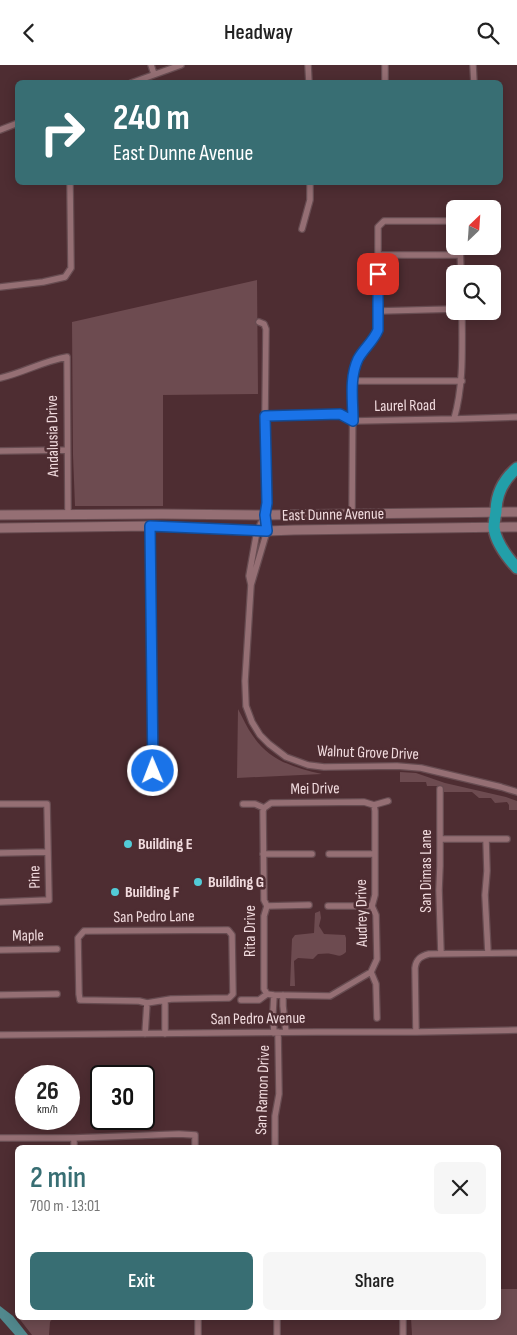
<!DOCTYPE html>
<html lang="en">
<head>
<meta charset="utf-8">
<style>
	:root { --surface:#fff; --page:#f6f6f6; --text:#222; --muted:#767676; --accent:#386e73 }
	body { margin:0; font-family:"Sofia Sans Condensed",sans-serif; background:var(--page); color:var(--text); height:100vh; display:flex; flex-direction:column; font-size:19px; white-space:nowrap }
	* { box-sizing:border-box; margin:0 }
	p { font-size:16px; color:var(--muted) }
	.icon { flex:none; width:28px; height:28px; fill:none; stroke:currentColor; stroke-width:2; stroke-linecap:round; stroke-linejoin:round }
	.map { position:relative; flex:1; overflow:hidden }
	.panel { position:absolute; left:15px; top:1080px; width:486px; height:175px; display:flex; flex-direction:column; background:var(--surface); border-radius:8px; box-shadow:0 2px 12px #0003 }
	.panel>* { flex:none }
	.banner { position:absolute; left:15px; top:15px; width:488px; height:105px; border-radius:8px; box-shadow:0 2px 12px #0003; background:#386e73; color:#fff; overflow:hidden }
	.needle { width:32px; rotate:25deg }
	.controls { position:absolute; left:446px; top:135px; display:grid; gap:10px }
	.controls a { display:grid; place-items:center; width:55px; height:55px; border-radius:8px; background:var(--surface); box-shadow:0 2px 12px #0003; font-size:25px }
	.speed { position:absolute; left:15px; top:1000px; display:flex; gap:10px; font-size:25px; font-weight:700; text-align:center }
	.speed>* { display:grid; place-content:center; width:65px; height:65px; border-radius:50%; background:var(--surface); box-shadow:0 2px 12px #0003; line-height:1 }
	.speed small { font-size:12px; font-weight:400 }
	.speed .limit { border:2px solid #111; border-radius:8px; background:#fff; color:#111 }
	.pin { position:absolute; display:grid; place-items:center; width:42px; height:42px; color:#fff; margin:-21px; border-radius:10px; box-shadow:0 2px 8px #0006 }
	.me { position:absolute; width:55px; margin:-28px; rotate:359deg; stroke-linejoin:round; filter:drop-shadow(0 0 4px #0008) }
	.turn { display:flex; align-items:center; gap:18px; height:105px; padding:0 15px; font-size:22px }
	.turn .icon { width:65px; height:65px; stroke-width:2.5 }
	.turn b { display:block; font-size:35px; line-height:42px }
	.round { display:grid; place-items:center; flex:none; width:52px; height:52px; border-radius:8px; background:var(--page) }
	.overview { display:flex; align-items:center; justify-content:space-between; height:85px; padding:0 15px }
	h1 { font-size:30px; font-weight:600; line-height:38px; color:var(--accent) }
	.button { display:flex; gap:10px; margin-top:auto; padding:10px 15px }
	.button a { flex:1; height:58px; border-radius:8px; background:var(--accent); color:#fff; font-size:20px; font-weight:600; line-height:58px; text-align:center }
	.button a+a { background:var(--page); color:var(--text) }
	header { display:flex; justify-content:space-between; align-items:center; height:65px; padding:0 15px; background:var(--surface); font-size:22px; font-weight:600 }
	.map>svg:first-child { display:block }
	.green { fill:#6d4b50 }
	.water { fill:#51888d }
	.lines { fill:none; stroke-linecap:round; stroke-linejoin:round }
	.minor-casing { stroke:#674c51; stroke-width:8 }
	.secondary-casing { stroke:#674c51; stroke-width:11 }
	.motorway-casing { stroke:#674c51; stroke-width:14 }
	.minor { stroke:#956f74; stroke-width:5.5 }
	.secondary { stroke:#956f74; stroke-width:9 }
	.motorway { stroke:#229fa9; stroke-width:11 }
	.route-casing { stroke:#114b97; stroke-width:12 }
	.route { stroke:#1a73e8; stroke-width:9 }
	.poi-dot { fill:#52cbd7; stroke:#4e2d32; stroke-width:2 }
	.labels { text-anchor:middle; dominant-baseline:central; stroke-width:5; stroke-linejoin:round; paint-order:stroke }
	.street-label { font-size:16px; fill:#f1dbde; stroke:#4e2d32 }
	.poi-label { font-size:16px; font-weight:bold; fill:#f1dbde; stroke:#4e2d32; text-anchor:start }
</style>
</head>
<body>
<header><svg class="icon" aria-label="back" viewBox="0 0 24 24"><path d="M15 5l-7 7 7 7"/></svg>Headway<svg class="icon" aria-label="search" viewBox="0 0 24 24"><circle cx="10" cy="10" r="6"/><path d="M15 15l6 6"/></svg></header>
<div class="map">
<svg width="517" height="1270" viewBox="0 0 517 1270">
	<rect width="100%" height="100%" fill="#4e2d32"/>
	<path class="green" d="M257 215 258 329 163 330V441H75L73 390 72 257Z
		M238 644C243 653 247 663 253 671 270 696 295 703 322 709L237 713Z
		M400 707 416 708 445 718 506 732 517 736V745H509V740L507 737 495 738 491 733H479L472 727H443V721H427L426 717H400Z
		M320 846 321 853 319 861 324 869 345 870 346 873V887C340 893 338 890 331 889 327 888 322 889 318 889L313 894 298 893 294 896 295 921H290L292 874 295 870 314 868 315 848Z
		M499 1224H517V1270H412L411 1253 499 1252Z
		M18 1252 53 1253 50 1257 49 1270H32Z"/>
	<path class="water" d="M0 1241 13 1251 28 1270H15L0 1253Z"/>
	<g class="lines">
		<g class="minor-casing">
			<path id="minor" d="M151 0 154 9
				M308 0 309 18
				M385 0V18
				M473 0 474 18
				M131 18 181 0
				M0 65 18 58
				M302 164 310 135V118
				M460 181 461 209
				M378 190H460
				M0 222 43 217 65 212 71 203 70 118
				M379 246 455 244
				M0 313C23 308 43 296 67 292L68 450
				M353 316H462
				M265 351 340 349 353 356 454 354 517 352
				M454 354C464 319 462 283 462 246
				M0 386 67 385
				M352 449 353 316C354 308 355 299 359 292 365 282 373 278 378 265V162L384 156H455
				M265 450 267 466 251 520 245 616 246 641 252 657 260 670 269 679 286 692 308 700 324 702 397 701 421 703 501 722 517 727
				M150 461 153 706
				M251 520 249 511 257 466 265 450 267 438 265 351 266 264 264 259 259 257
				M440 724V801L439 825 441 889
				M0 739H47L49 835 0 837
				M243 739H255L264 743 271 738 364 737 374 740 388 736
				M374 740 375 746V830L372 841 376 850 377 894 371 907 376 919 377 953
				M264 743 263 746 264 835 267 841 264 851V924L267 929
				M440 774H507
				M486 774 487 806 485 830 488 888
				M0 788 48 787
				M263 789H312
				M329 789H375
				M267 841 309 840
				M328 841H372
				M228 865 232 870 233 929 229 933 171 934 147 938 139 936 80 935 79 929 78 873 84 866Z
				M0 885 57 884
				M0 930 57 929
				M283 930V941L286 967
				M165 935V969
				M241 935H259L267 929 274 930 330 931 371 907
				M416 967 415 903C416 894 421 891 429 889L517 888
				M274 968 273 947 274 930
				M145 969 147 938
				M0 970 317 967H416L517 965
				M0 1073H74L179 1069 195 1070V1082
				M74 1073V1082
				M275 1082V1051L279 1029 278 967
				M277 1252V1270
				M403 1252V1270
				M198 1270V1252"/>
		</g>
		<g class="secondary-casing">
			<path id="secondary" d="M0 450 162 449 265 450 517 447
				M0 463 150 461 267 466 294 465 517 462"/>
		</g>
		<g class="motorway-casing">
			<path id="motorway" d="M517 403C503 415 496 429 496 447 495 452 494 457 494 463 496 478 507 492 517 503"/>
		</g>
		<use href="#minor" class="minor"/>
		<use href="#secondary" class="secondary"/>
		<use href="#motorway" class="motorway"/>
	</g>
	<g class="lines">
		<g class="route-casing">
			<path id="route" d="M153 706 150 461 267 466 265 450 267 438 265 351 340 349 353 356C353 336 349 313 358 294 364 283 373 277 378 265V209"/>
		</g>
		<use href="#route" class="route"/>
	</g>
	<g class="poi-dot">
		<circle cx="128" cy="779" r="5"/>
		<circle cx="198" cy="817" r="5"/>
		<circle cx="115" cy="827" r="5"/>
	</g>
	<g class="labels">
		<g class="street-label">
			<text transform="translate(405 341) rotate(-1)">Laurel Road</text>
			<text transform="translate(53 371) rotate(-91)">Andalusia Drive</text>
			<text transform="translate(333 450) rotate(-1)">East Dunne Avenue</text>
			<text transform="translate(368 688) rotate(2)">Walnut Grove Drive</text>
			<text transform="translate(315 724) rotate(-1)">Mei Drive</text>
			<text transform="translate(426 806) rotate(-90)">San Dimas Lane</text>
			<text transform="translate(35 812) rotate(-91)">Pine</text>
			<text transform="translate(362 848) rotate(-91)">Audrey Drive</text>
			<text transform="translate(154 852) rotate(-1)">San Pedro Lane</text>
			<text transform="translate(250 866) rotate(-90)">Rita Drive</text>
			<text transform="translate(28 871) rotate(-1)">Maple</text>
			<text transform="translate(258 954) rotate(-1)">San Pedro Avenue</text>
			<text transform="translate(263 1025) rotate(-88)">San Ramon Drive</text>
		</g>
		<g class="poi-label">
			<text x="138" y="779">Building E</text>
			<text x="208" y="817">Building G</text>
			<text x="125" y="827">Building F</text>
		</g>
	</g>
</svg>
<div class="controls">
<a><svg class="needle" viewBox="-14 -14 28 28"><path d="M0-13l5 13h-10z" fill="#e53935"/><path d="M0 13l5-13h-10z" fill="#767676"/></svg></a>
<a><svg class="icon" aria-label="search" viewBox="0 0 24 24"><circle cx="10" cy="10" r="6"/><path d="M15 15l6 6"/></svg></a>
</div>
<div class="speed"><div>26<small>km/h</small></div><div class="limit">30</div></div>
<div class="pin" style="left:378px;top:209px;background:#d93025"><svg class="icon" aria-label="arrive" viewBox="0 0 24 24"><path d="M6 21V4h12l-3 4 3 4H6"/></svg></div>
<svg class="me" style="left:153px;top:706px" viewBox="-20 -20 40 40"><circle r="17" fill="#1a73e8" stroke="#fff" stroke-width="3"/><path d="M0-11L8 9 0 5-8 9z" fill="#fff"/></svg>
<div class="banner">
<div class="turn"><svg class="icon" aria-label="right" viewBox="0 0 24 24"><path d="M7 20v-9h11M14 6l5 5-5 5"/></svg><div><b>240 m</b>East Dunne Avenue</div></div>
</div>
<section class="panel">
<div class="overview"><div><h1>2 min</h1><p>700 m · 13:01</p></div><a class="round"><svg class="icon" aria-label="close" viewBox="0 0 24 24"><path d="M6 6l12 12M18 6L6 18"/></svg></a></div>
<div class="button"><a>Exit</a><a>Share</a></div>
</section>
</div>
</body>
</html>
